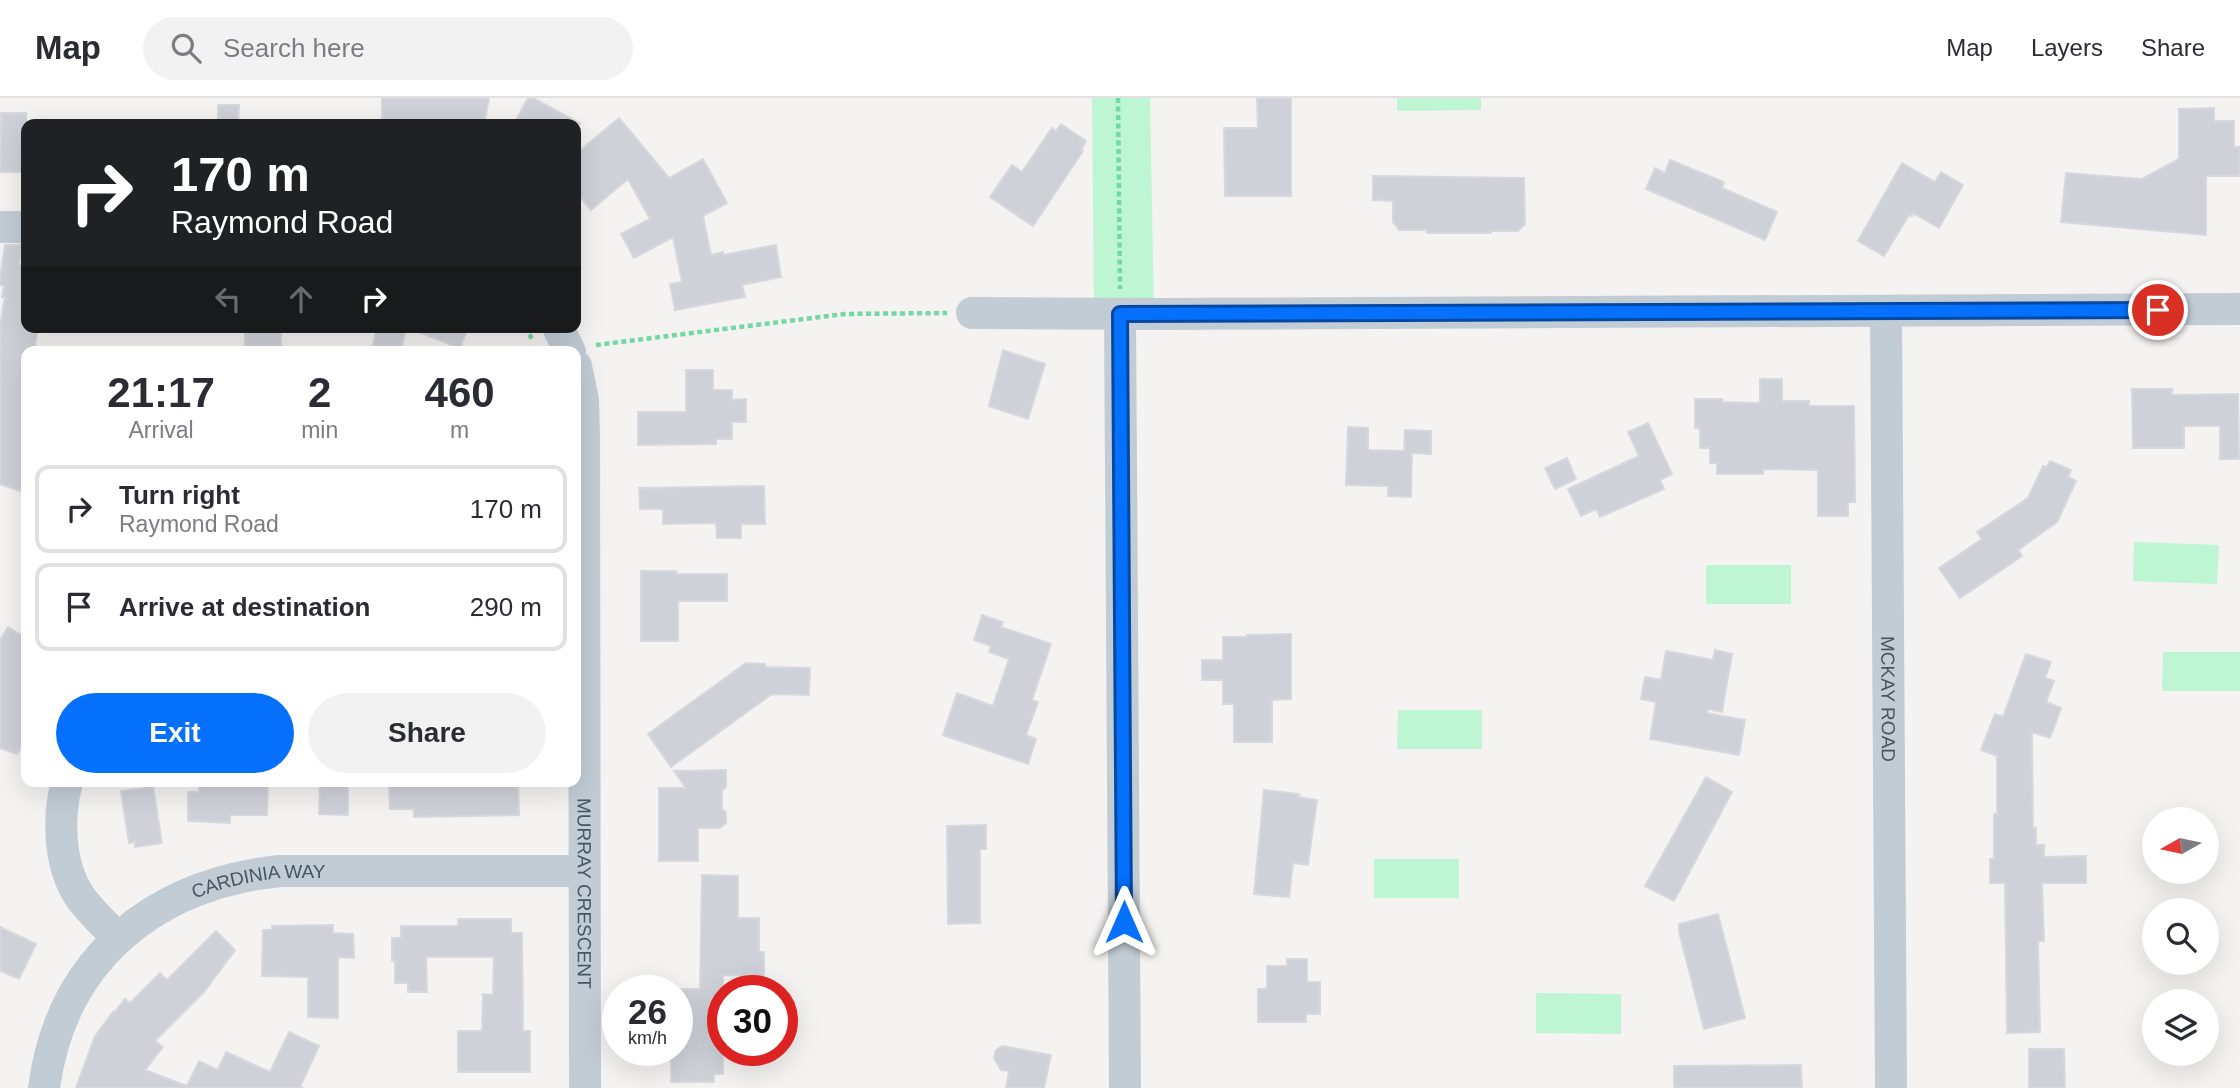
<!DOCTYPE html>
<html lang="en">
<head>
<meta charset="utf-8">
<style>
	:root { --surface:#fff; --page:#f2f2f3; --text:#2b2b33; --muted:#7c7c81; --line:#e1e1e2; --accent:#0570fb }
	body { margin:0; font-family:Helvetica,sans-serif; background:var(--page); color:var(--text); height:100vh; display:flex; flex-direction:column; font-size:26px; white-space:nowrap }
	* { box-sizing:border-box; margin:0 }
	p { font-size:23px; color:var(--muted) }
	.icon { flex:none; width:38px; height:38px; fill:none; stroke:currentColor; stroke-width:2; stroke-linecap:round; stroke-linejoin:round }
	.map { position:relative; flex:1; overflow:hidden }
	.sheet { position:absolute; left:21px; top:248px; width:560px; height:441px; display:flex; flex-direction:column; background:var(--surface); border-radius:14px; box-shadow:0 7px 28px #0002 }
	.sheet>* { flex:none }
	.top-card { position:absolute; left:21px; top:21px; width:560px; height:214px; border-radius:14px; box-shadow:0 7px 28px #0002; background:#202124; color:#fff; overflow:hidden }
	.needle { width:46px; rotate:261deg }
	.fabs { position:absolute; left:2142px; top:709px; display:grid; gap:14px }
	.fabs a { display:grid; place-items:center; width:77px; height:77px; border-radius:50%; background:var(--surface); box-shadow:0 7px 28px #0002; font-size:35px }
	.speed { position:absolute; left:602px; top:877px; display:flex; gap:14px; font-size:35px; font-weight:700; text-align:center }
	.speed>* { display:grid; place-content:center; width:91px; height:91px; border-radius:50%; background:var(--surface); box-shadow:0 7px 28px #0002; line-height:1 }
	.speed small { font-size:18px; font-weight:400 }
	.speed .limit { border:10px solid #d22; background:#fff; color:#111 }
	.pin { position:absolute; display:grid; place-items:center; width:60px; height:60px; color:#fff; margin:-30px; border:4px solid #fff; border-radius:50%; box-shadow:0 2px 7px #0007 }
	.me { position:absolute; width:77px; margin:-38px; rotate:0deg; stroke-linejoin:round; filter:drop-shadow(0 0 5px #0008) }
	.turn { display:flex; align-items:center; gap:24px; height:147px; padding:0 35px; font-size:32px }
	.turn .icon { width:91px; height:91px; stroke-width:2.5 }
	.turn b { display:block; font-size:49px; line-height:60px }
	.lanes { display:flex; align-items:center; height:66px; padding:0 35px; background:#0003; justify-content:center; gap:35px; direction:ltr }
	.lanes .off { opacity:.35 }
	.eta { display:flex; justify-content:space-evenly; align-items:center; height:119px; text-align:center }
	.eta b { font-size:42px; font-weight:700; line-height:49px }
	.button { display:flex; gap:14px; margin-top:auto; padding:14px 35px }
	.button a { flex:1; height:80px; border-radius:42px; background:var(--accent); color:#fff; font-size:28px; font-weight:700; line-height:80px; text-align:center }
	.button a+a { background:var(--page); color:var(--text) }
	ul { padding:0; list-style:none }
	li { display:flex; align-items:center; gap:21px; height:88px; margin:0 14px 10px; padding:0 21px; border:4px solid var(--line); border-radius:14px }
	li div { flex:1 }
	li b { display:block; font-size:26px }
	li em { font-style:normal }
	header { display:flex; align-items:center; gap:42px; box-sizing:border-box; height:98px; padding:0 35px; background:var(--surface); border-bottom:2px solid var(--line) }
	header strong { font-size:33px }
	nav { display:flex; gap:38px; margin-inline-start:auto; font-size:24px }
	.search { width:490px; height:63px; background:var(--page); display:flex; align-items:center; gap:18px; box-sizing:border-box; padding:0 24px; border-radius:38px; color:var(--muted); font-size:26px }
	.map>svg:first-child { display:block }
	.green { fill:#bef5d3 }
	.building { fill:#ced1d8; stroke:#d6d8de; stroke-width:2 }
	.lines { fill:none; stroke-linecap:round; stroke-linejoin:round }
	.path { stroke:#71d8a6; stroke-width:4.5; stroke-dasharray:5 3.5; stroke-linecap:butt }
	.minor { stroke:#c2ccd5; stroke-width:32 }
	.route-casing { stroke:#0349a3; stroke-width:18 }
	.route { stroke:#0570fb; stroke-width:12 }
	.labels { text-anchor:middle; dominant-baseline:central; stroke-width:6; stroke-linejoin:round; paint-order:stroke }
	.street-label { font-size:19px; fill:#475562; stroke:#fff }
</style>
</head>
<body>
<header>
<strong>Map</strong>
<div class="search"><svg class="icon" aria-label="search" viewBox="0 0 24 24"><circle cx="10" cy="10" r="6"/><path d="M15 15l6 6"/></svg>Search here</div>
<nav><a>Map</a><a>Layers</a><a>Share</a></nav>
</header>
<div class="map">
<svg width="2240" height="990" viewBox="0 0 2240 990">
	<rect width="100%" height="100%" fill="#f5f2f2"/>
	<path class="green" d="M1092 0H1150L1154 216H1094Z
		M1397 0H1481V12L1397 13Z
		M2134 444 2219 447 2217 486 2133 483Z
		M1706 467H1791V506H1706Z
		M2163 554H2240V593H2162Z
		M1398 612H1482V651H1397Z
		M1374 761H1459V800H1374Z
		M1536 895 1621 896V936L1536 935Z"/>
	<path class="building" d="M382 0H489L484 26H382Z
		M528 0H533L581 26H514Z
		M1257 0H1291V98H1225L1224 30H1258Z
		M218 7H239L238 26H218Z
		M2214 10V23H2234V49H2240V78H2206V137L2061 124 2066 75 2142 81 2179 61V11Z
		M1 15H26V74H0Z
		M619 20 669 80 703 61 727 105 703 118 711 157 723 154V157L776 147 781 179 742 187 745 199 675 212 670 186 682 184 673 139 634 160 621 136 650 121 628 81 591 112 576 94V56Z
		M1061 26 1086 43 1081 52 1083 53 1033 128 990 99 1012 67 1022 74 1052 30 1056 33Z
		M1670 62 1724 84 1722 90 1777 114 1765 142 1646 91 1655 70 1665 75Z
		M1902 65 1935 84 1941 74 1963 87 1939 130 1913 115 1912 118 1909 117 1884 158 1858 143Z
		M1373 78 1524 80 1525 126 1518 133H1491V135H1427V132H1399L1393 124V103L1373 102Z
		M5 147H21L19 167 26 168V229H38L34 254H26V395L0 386V228L5 199H2L4 188 0 187V180Z
		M245 229H281V254H245Z
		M377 229H406L401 253 373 247Z
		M411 229H468L460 250 411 231Z
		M1003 252 1045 266 1028 321 989 308Z
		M686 272H713V292H732V302L746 301V324H732V341H716V346L638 347V314H686Z
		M1760 281H1782V303H1809V308H1854L1855 404H1848V418H1818V372L1763 371V376H1717V365H1710V350H1700V330H1695V301H1722V304L1760 305Z
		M2132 291H2172V297L2238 296 2239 361H2220V328H2184V350H2133Z
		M1648 325 1672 376 1660 382 1664 391 1600 419 1596 411 1581 418 1568 391 1639 358 1628 334Z
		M1348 329 1368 330V352L1404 353 1405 332 1431 333V356L1412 355 1411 399 1388 398V388L1346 387Z
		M1567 360 1576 381 1555 391 1545 370Z
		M2050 363 2071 372 2068 379 2076 383 2057 424 2018 452 2022 458 1960 500 1939 470 1982 441 1977 434 2028 400 2043 368 2047 369Z
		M764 388 765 426H741V440H717L716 425 663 426V411H640L639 390Z
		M641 473H676V476H727V503H678V543H641Z
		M982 517 1003 524 1001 529 1051 546 1032 602 1038 604 1026 637 1036 641 1028 666 943 637 957 595 993 608 1009 561 989 554 991 548 974 542Z
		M8 529 26 540V640L17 656 0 650V542Z
		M1291 536V601L1272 602V644H1234V606H1223V582H1202V562H1223V539H1247V537Z
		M1715 552 1732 556 1722 614 1708 611 1707 615 1745 622 1739 657 1650 641 1656 604 1641 601 1645 579 1661 582 1666 553 1713 562Z
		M2026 556 2051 564 2045 580 2054 583 2046 604 2061 610 2050 640 2032 634 2033 730H2036V747H2044V759L2086 758V785H2042L2044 843H2038L2040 934 2007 935 2005 785H1990V761H1994V716H1997V658L1981 652 1995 616 2003 619Z
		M746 565 765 566V569L810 570 809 597 772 596 671 669 648 636Z
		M726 672V689L722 692V711L726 714V725L720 730H698V763H659V690H686L674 673Z
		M1706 679 1732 694 1674 803 1645 788Z
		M199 684H268L267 717H230V725L188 723V694H199Z
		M320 684H348V717L319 716Z
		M389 684H518L519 717 414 719V711H390Z
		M153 689 162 745 135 749V744L129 745 121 693Z
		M1264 692 1299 696 1298 699 1317 702 1308 767 1293 765 1289 799 1254 796Z
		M986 727V751H980V825L948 826 947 728Z
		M702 777 738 778V820H759V854H764V878L723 877V976H714V984H671V952H677V891H700Z
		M1718 816 1745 920 1704 931 1679 834V826Z
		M458 821H511V835H522L523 933H530V974H458V933H482L483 896 493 897 494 859H426L427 894H408V885H395V863H392V840H401V828H458Z
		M333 827V835L353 836 354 860 338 859V920L308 919V879L262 878 263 832H272V828Z
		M0 829 36 846 19 881 0 873Z
		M216 833 235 852 204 894 155 943 163 949 145 972 187 988 199 963 218 972 226 954 270 974 289 934 319 948 300 989 303 990H76L95 938 113 914 114 915 125 901 130 905 160 875 167 882Z
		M1287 861H1307V884H1320V916H1306V924H1258V891H1267V868H1287Z
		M1002 948 1051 957 1044 990H1006L1009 973 1001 972 994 960 996 952Z
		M2029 951H2064L2065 990H2029Z
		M1801 967 1802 990H1674V968Z"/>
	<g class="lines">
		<path class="path" d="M1118 0 1120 191
			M525 229 532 241
			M596 247 844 216 947 215"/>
		<g class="minor">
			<path d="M0 129H26"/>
			<path id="s1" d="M1886 213 1891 990"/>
			<path d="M972 215 1154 216 2240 211"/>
			<path d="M1120 216 1125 990"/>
			<path d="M558 229 570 254"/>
			<path id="s2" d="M576 268 583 302 584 339 585 990"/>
			<path d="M67 684C57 720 59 768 80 799 91 814 105 827 117 839"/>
			<path id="s3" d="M44 990C61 861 154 786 280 773H584"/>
		</g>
	</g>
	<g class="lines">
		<g class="route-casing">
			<path id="route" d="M1124 824 1120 216 2158 212"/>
		</g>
		<use href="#route" class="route"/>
	</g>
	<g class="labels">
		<g class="street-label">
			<text stroke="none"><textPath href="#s1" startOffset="388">MCKAY ROAD</textPath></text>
			<text stroke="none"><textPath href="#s3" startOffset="326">CARDINIA WAY</textPath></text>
			<text stroke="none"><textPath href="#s2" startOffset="528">MURRAY CRESCENT</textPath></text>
		</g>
	</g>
</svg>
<div class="fabs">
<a><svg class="needle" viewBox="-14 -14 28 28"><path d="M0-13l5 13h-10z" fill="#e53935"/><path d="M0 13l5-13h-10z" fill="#7c7c81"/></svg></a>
<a><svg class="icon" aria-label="search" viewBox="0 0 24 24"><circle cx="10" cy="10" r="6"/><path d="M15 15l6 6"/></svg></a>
<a><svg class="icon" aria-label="layers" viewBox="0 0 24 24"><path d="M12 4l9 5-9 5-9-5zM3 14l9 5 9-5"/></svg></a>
</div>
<div class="speed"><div>26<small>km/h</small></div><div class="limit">30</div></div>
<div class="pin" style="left:2158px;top:212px;background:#d93025"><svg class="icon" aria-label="arrive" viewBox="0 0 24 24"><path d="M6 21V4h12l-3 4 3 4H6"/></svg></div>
<svg class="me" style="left:1124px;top:824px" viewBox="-20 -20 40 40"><path d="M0-17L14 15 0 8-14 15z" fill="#0570fb" stroke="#fff" stroke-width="4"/></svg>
<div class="top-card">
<div class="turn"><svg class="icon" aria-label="right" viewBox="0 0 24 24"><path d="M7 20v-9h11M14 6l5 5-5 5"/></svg><div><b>170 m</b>Raymond Road</div></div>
<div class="lanes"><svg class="icon off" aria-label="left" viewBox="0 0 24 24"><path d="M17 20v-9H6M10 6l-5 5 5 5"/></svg><svg class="icon off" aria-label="ahead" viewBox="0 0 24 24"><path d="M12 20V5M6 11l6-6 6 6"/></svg><svg class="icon" aria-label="right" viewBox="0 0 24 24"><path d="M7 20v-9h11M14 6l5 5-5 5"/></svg></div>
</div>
<section class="sheet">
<div class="eta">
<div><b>21:17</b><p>Arrival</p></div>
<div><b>2</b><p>min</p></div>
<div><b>460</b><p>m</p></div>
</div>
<ul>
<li><svg class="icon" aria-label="right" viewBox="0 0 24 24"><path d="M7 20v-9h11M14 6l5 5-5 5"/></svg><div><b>Turn right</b><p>Raymond Road</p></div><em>170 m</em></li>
<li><svg class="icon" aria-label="arrive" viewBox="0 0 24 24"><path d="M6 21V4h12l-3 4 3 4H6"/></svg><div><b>Arrive at destination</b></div><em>290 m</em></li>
</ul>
<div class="button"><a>Exit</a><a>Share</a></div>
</section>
</div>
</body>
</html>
